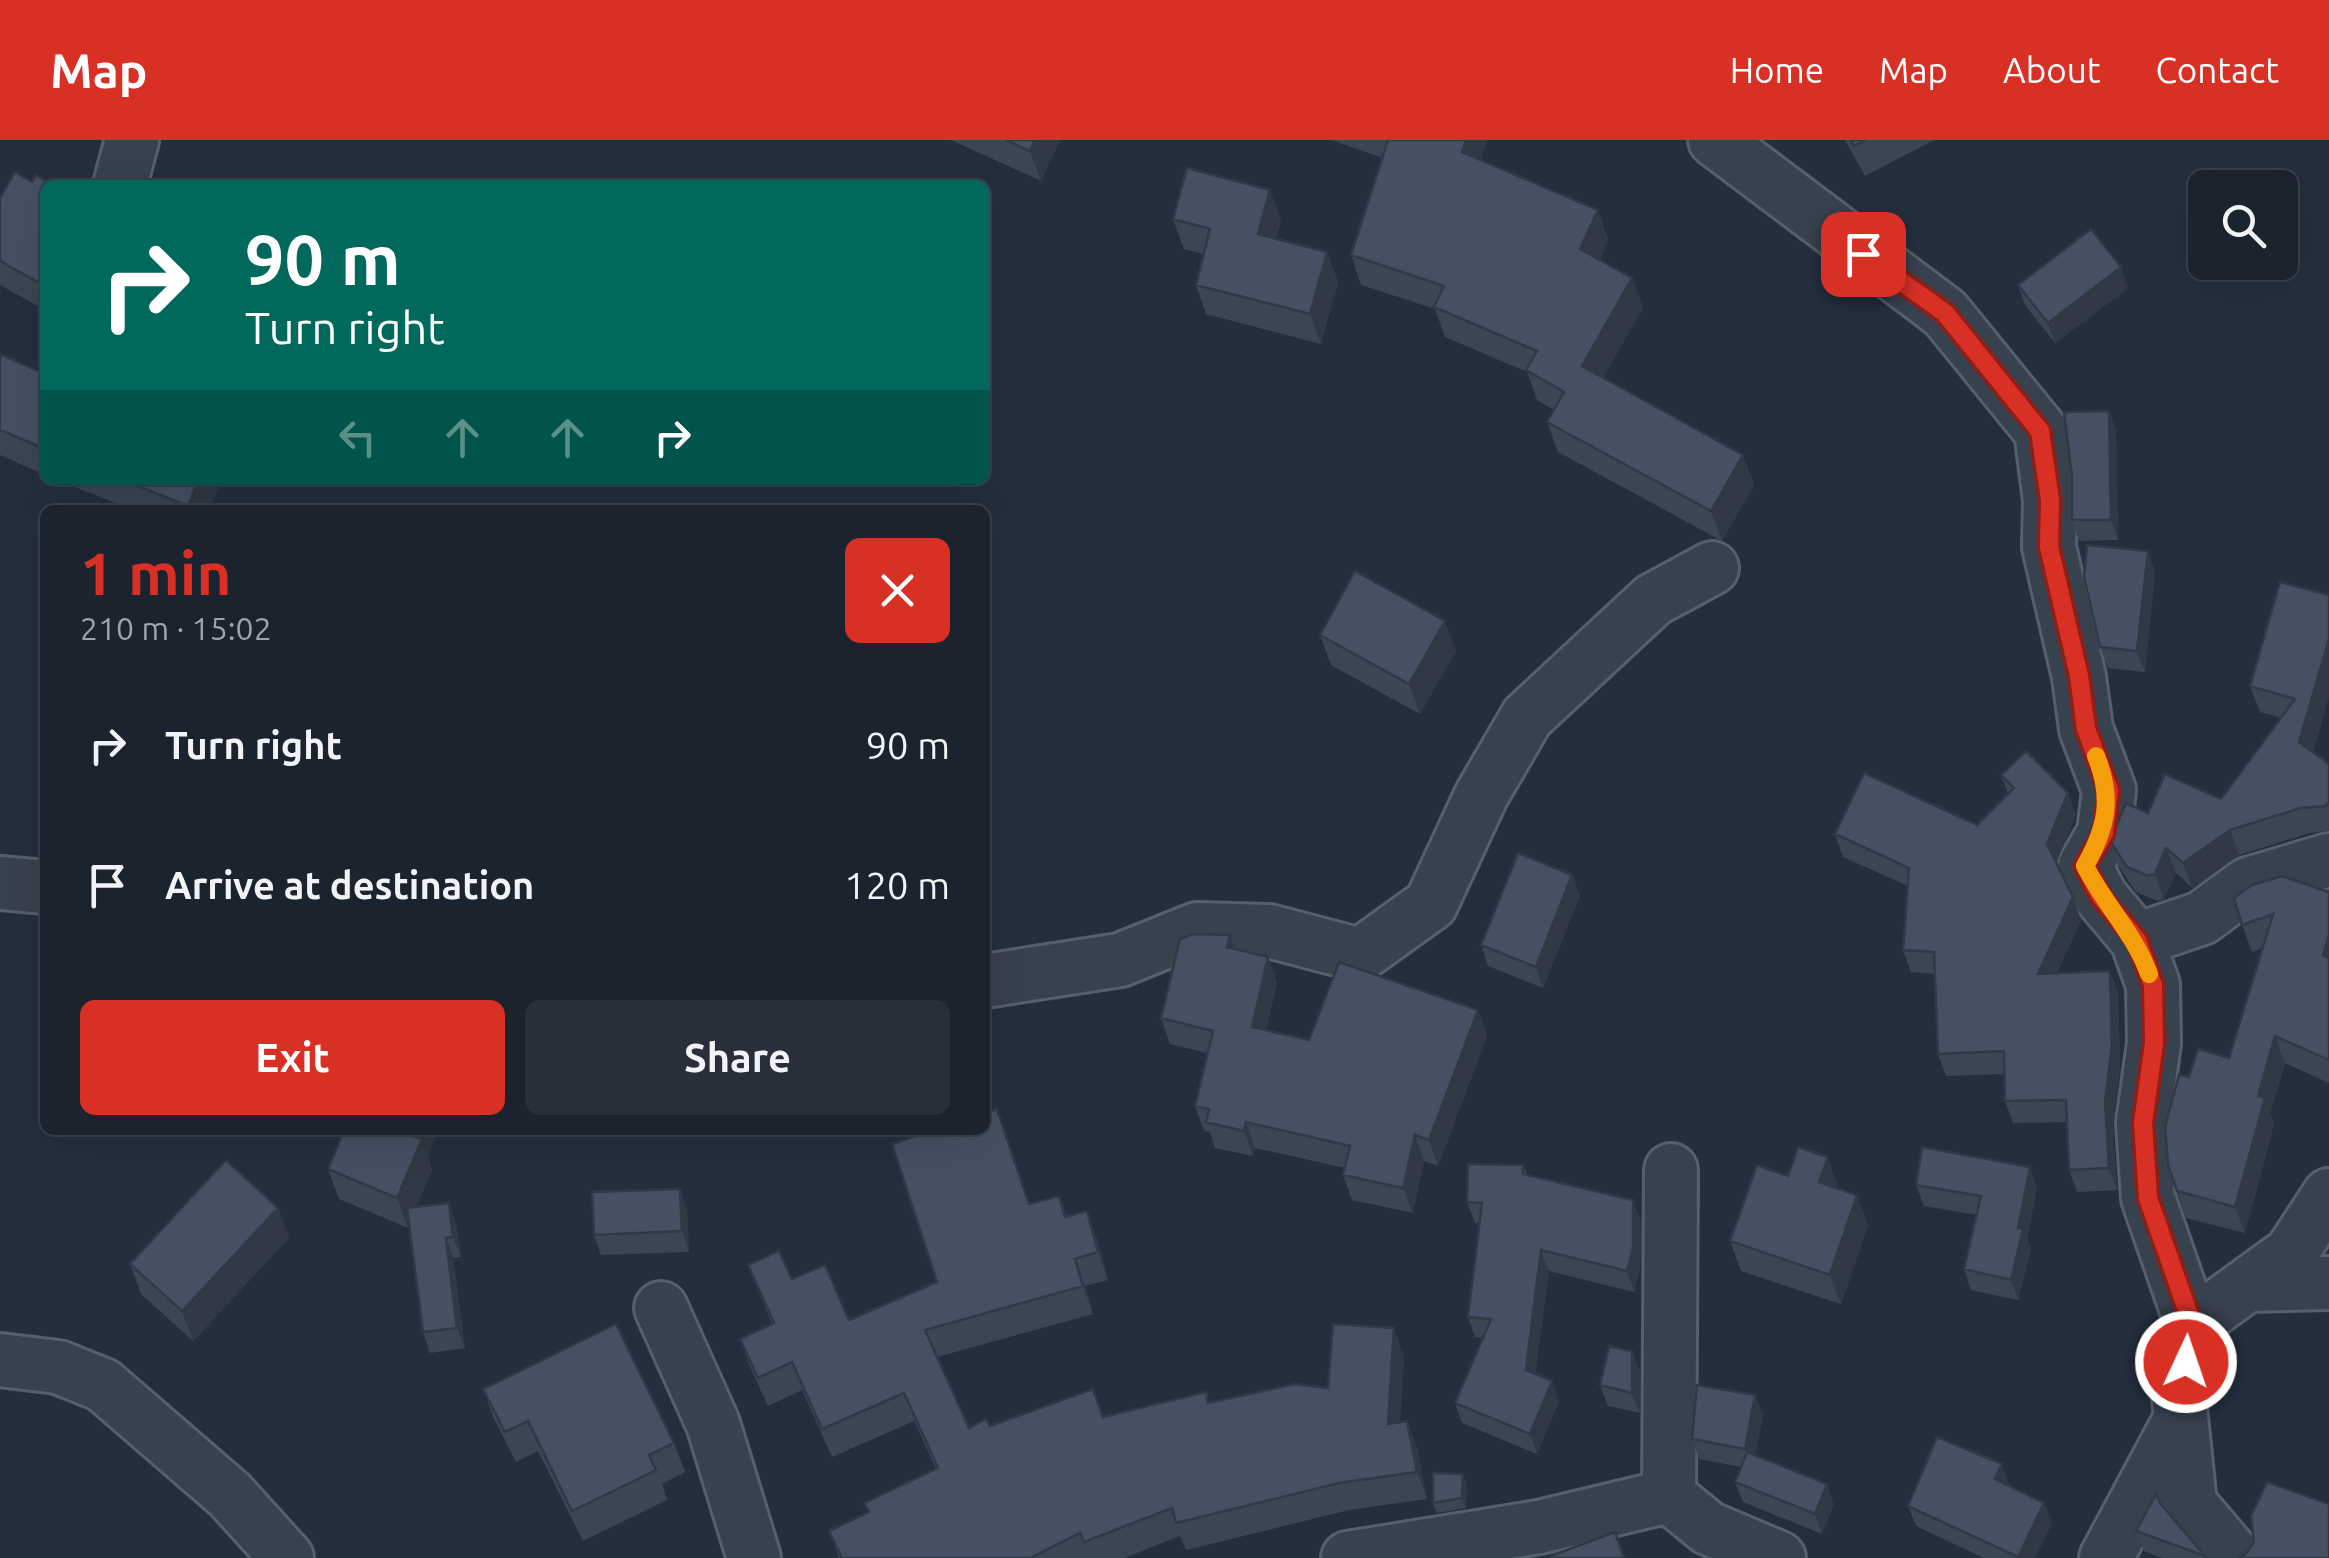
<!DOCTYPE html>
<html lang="en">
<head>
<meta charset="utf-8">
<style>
	:root { --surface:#1b232e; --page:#282f3a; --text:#f1f3f6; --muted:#a0a4aa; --line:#39404a; --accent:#d93025 }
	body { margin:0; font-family:Ubuntu,sans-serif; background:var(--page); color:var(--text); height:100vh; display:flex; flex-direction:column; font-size:38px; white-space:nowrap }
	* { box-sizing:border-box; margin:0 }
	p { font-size:32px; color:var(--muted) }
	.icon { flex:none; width:55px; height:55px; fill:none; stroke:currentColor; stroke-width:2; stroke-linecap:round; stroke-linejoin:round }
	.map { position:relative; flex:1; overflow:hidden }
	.drawer { position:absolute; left:40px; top:365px; width:950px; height:630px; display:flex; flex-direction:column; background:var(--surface); border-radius:15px; box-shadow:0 10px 40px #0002,0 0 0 2px var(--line) }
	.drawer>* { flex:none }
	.hud { position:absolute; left:40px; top:40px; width:950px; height:305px; border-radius:15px; box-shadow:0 10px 40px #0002,0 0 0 2px var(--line); background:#00695c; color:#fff; overflow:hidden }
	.tools { position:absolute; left:2188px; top:30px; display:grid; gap:20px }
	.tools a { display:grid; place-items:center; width:110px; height:110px; border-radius:15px; background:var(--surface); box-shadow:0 10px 40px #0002,0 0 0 2px var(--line); font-size:50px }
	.pin { position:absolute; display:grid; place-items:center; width:85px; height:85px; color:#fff; margin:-42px; border-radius:20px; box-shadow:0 5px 15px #0006 }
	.me { position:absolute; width:110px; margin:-55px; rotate:3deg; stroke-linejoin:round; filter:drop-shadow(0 0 8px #0008) }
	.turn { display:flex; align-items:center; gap:35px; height:210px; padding:0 40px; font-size:45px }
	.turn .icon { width:130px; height:130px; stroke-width:2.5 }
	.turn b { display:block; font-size:70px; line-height:85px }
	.lanes { display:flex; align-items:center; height:95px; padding:0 40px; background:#0003; justify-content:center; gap:50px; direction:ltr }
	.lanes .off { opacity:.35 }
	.round { display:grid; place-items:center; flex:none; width:105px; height:105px; border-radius:15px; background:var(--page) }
	.summary { display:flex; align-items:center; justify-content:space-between; height:170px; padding:0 40px }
	h1 { font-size:60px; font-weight:700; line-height:75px; color:var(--accent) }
	.cta { display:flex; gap:20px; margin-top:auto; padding:20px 40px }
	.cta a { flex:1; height:115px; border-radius:15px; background:var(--accent); color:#fff; font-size:40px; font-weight:700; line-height:115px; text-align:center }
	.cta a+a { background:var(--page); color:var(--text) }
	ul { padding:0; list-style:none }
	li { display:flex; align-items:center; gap:30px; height:140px; padding:0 40px }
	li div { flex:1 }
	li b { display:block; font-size:38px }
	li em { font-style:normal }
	header { display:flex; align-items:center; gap:60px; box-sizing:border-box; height:140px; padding:0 50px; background:var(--accent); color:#fff }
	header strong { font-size:48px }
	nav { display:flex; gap:55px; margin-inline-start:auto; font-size:35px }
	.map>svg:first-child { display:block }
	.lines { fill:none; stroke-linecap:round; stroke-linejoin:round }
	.minor-casing { stroke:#565f6c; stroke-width:58 }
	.minor { stroke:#38414e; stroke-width:52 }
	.wall { fill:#3b4654 }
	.shaded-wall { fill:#303945 }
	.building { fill:#455162; stroke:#303945; stroke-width:2.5 }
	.route-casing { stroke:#8d1f18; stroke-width:25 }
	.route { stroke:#d93025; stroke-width:18 }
	.slow { stroke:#f59e0b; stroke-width:18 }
</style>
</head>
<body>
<header>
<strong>Map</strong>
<nav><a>Home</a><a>Map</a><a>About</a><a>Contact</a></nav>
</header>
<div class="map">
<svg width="2329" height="1418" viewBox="0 0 2329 1418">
	<rect width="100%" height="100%" fill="#242f3e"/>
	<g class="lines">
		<g class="minor-casing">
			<path id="minor" d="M1715 0 1945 173 2041 291 2050 360 2049 407 2079 537 2086 589 2109 650 2104 693 2085 726 2101 757 2137 800 2153 845 2154 903 2143 983 2148 1058 2192 1185 2179 1258 2190 1364 2236 1418
				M120 45 132 0
				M0 743 45 747
				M2137 800 2202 778 2248 744 2329 720
				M985 841 1120 820 1197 789 1269 791 1360 815 1431 764 1481 656 1527 577 1653 460 1712 428
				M2250 1145 2329 1143
				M661 1168 713 1284 754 1418
				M2192 1185 2291 1113 2329 1055
				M0 1220 58 1227 103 1245 230 1355 287 1418
				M1669 1356 1671 1030
				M1348 1418 1539 1387 1669 1356 1708 1388 1779 1418
				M2106 1418 2181 1278"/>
		</g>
		<use href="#minor" class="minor"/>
	</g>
	<path class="wall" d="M951 0H1060L1041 41Z
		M1331 0H1487L1480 20 1598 70 1608 100 1600 120 1632 138 1643 168 1603 237 1743 315 1754 345 1722 401 1558 312 1547 282 1554 270 1537 260 1527 232 1445 197 1435 169 1361 145 1351 115 1383 18Z
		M1845 0H1934L1865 36Z
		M32 42 45 45V170L0 145V58Z
		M1173 79 1281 80 1276 99 1327 112 1338 142 1321 204 1206 174 1196 145 1204 114 1184 109Z
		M2018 145 2128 148 2055 203 2025 165Z
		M0 214 45 234V335L0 315Z
		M2109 271 2116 291 2118 400 2079 401 2072 380V336Z
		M57 340H215L218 348 209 370H134Z
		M2148 411 2155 432 2145 532 2108 528 2100 507Z
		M2280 442 2313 612 2329 624V691L2310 693 2239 715 2192 748 2176 733 2164 759 2158 761 2136 752 2119 727 2110 701 2148 673 2221 659 2281 578 2260 572 2250 546Z
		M1320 495 1456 511 1420 574 1331 525Z
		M2001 635 2076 675 2056 723 2073 757 2081 780 2057 833 2110 831 2118 853 2120 926 2113 985 2117 1050 2077 1052 2069 1030 2067 982 2013 983 2005 961V934L1946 936 1938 914 1935 834 1911 832 1903 810 1908 746 1843 717 1835 694 1977 685 2008 654Z
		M1572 735 1580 756 1543 848 1488 826 1481 805Z
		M2329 752V943L2285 923 2270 973 2274 984 2245 1093 2186 1078 2168 1025 2189 937 2229 918 2263 808 2252 812 2242 785Z
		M1230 795 1235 809 1268 817 1277 842 1266 890 1309 900 1478 870 1487 896 1438 1026 1424 1021 1413 1073 1352 1060 1343 1035 1345 1028 1255 1008 1253 1016 1215 1008 1210 992 1204 991 1195 966 1207 913 1170 904 1161 878Z
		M1007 997 1030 1064 1059 1056 1067 1077 1087 1071 1097 1099 1108 1140 1085 1146 1093 1174 937 1217 969 1288 1103 1277 1206 1252 1209 1262 1328 1248 1404 1216 1400 1282 1417 1308 1427 1359 1349 1370 1186 1410 1180 1396 1124 1418H839L829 1391 868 1372 864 1363 936 1329 914 1281 832 1317 802 1250 768 1266 750 1227 740 1199 772 1184 748 1125 792 1139 849 1180 937 1142Z
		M428 1016 432 1029 416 1067 456 1084 461 1117 453 1118 465 1208 430 1213 423 1192 409 1085 408 1088 339 1059 328 1029Z
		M1828 1017 1838 1049 1868 1085 1841 1164 1741 1131 1730 1101 1788 1036Z
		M1523 1025 1527 1034 1641 1081 1640 1128 1634 1152 1549 1131 1535 1234 1559 1261 1537 1314 1462 1283 1455 1263 1483 1198 1475 1197 1468 1177 1480 1083H1475L1467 1062Z
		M1916 1045 2037 1048 2027 1099 2031 1109 2018 1160 1971 1150 1964 1129 1977 1075 1924 1066Z
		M278 1068 289 1098 193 1201 141 1154 130 1124Z
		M687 1069 689 1112 601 1115 594 1095Z
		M1632 1211 1640 1232V1273L1608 1266 1600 1245Z
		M483 1249 674 1303 685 1332 662 1344 667 1360 583 1401 538 1311 516 1322 494 1279Z
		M1755 1255 1763 1276 1755 1315 1834 1365 1822 1394 1743 1362 1735 1342 1741 1327 1699 1319 1692 1299Z
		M1467 1344 1466 1368 1437 1373 1433 1363Z
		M2009 1345 2044 1363 2052 1383 2035 1418H1984L1916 1386 1908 1366Z
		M2160 1363 2205 1416 2206 1418H2162L2144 1411 2136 1391Z"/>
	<path class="shaded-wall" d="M1035 0H1060L1041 41 1030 11Z
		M1466 0H1487L1473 42 1462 12Z
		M1270 50 1281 80 1269 124 1258 94Z
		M1598 70 1608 100 1591 139 1580 109Z
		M1327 112 1338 142 1321 204 1310 174Z
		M2121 127 2128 148 2055 203 2048 183Z
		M1632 138 1643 168 1593 256 1582 226Z
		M2109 271 2116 291 2118 400 2111 380Z
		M1743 315 1754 345 1722 401 1711 371Z
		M198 340H215L218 348 209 370H189L188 366Z
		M2148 411 2155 432 2145 532 2137 511Z
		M1445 481 1456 511 1420 574 1409 544Z
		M2329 499V556L2309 628 2299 602Z
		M2068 653 2076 675 2055 726 2047 704Z
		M2230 690 2239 715 2192 748 2183 723Z
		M2166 708 2176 733 2164 759 2155 734Z
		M1572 735 1580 756 1543 848 1536 827Z
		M2073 757 2081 780 2046 856 2038 834Z
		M1230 795 1239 820 1227 807Z
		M2329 795V832L2323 815Z
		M1268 817 1277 842 1261 912 1252 887Z
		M2110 831 2118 853 2120 926 2113 985 2117 1050 2109 1028 2105 962Z
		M1478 870 1487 896 1438 1026 1429 1000Z
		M2275 896 2285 923 2270 973 2274 984 2245 1093 2235 1067 2258 956Z
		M1246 982 1255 1008 1253 1016 1244 991Z
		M415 990H438L428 1016 432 1029 408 1088 397 1058Z
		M1415 995 1424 1021 1413 1073 1403 1048Z
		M1828 1017 1838 1047 1830 1072 1819 1042Z
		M2030 1027 2037 1048 2027 1099 2031 1109 2018 1160 2011 1140 2018 1088Z
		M680 1049 687 1069 689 1112 682 1091Z
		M1857 1055 1868 1085 1841 1164 1830 1135Z
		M1633 1060 1641 1081 1640 1128 1634 1152 1627 1131Z
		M449 1063 456 1084 461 1117 453 1097Z
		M278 1068 289 1098 193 1201 182 1171Z
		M1087 1071 1097 1099 1108 1140 1098 1112Z
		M446 1098 453 1118 465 1208 457 1188Z
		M1541 1110 1549 1131 1533 1250 1526 1230Z
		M1075 1119 1085 1146 1093 1174 1083 1146Z
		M1394 1188 1404 1216 1398 1312 1388 1284Z
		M1632 1211 1640 1232V1273L1632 1253Z
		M1552 1241 1559 1261 1537 1314 1530 1294Z
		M1755 1255 1763 1276 1753 1329 1745 1309Z
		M1407 1281 1417 1308 1427 1359 1417 1332Z
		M2002 1324 2009 1345 2003 1360 1995 1339Z
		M1463 1334 1467 1344 1466 1368 1462 1358Z
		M1827 1344 1834 1365 1822 1394 1815 1374Z
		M2044 1363 2052 1383 2035 1418H2019Z"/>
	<path class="building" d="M1006 0H1035L1030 11Z
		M1388 0H1466L1462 12 1598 70 1580 109 1632 138 1582 226 1743 315 1711 371 1547 282 1564 252 1526 230 1537 211 1434 167 1444 146 1351 115Z
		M1851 0H1866L1854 6Z
		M1187 28 1270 50 1258 94 1327 112 1310 174 1196 145 1210 89 1173 79Z
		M15 32 32 42 36 35 53 45H45V146L0 121V58Z
		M2091 89 2121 127 2048 183 2018 145Z
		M0 214 45 234V309L0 290Z
		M2109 271 2111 380H2072V336L2064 272Z
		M123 340H198L188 366Z
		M2087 405 2148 411 2137 511 2100 507 2084 437Z
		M1355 431 1445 481 1409 544 1320 495Z
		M2280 442 2329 455V499L2299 602 2329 624V662L2326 666 2301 668 2230 690 2183 723 2166 708 2155 734 2148 736 2127 727 2110 701 2126 663 2148 673 2165 634 2221 659 2295 559 2250 546Z
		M2026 611 2068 653 2047 704 2073 757 2038 834 2110 831 2112 904 2105 962 2109 1028 2069 1030 2066 960 2005 961 2004 911 1938 914 1934 812 1903 810 1909 728 1835 694 1864 633 1977 685 2014 648 2001 635Z
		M1518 713 1572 735 1536 827 1481 805Z
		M2282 736 2329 752V795L2323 815 2329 818V920L2275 896 2258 956 2265 958 2235 1067 2177 1051 2168 1025 2165 987 2179 935 2189 937 2198 909 2229 918 2273 774 2242 785 2234 758 2252 745Z
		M1193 794 1230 795 1227 807 1268 817 1252 887 1309 900 1339 822 1478 870 1429 1000 1415 995 1403 1048 1343 1035 1350 1006 1246 982 1244 991 1206 982 1209 969 1195 966 1213 891 1161 878 1180 799Z
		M997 969 1029 1064 1059 1056 1065 1077 1087 1071 1098 1112 1075 1119 1083 1146 925 1190 969 1288 986 1279 990 1286 1093 1249 1103 1277 1206 1252 1208 1263 1295 1244 1328 1248 1333 1184 1394 1188 1388 1284 1407 1281 1417 1332 1339 1343 1176 1383 1172 1368 1084 1402 1080 1393 1030 1418H842L829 1391 869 1372 864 1363 938 1328 904 1253 822 1289 792 1222 758 1238 740 1199 774 1183 748 1125 779 1111 792 1139 825 1125 849 1180 937 1142 892 1004 933 990H985V973Z
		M344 990H415L413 996 422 999 397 1058 328 1029Z
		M1798 1007 1828 1017 1819 1042 1857 1055 1830 1135 1730 1101 1757 1025 1788 1036Z
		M1922 1007 2030 1027 2018 1088 2023 1089 2011 1140 1964 1129 1981 1056 1916 1045Z
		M226 1020 278 1068 182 1171 130 1124Z
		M1468 1024 1523 1025V1034L1633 1060V1108L1627 1131 1541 1110 1526 1230 1552 1241 1530 1294 1455 1263 1491 1179 1468 1177 1482 1063 1467 1062Z
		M680 1049 682 1091 594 1095 592 1052Z
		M449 1063 453 1097 446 1098 457 1188 423 1192 407 1068Z
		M616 1184 674 1303 649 1315 656 1330 572 1371 528 1281 505 1292 483 1249Z
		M1609 1206 1632 1211V1253L1600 1245Z
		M1697 1245 1755 1255 1745 1309 1692 1299Z
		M1937 1297 2002 1324 1995 1339 2044 1363 2018 1417 1908 1366Z
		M1747 1312 1827 1344 1815 1374 1735 1342Z
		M1433 1333 1463 1334 1462 1358 1433 1363Z
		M2267 1342 2329 1364V1418H2238L2245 1415 2254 1402 2251 1376Z
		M2156 1354 2160 1363 2205 1416 2136 1391Z
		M1615 1392 1624 1418H1552L1551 1416Z"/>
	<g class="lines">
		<g class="route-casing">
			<path id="route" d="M1863 114 1945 173 2040 291 2050 360 2049 407 2079 536 2086 589 2109 650 2104 693 2085 726 2101 757 2137 800 2153 845 2154 903 2143 983 2148 1058 2192 1184 2186 1222"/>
		</g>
		<use href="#route" class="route"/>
		<path class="slow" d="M2096 616C2113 658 2107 687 2085 726 2105 765 2134 793 2149 834"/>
	</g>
</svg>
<div class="tools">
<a><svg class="icon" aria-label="search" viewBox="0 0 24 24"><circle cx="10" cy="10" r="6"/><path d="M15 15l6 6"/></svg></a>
</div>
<div class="pin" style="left:1863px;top:114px;background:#d93025"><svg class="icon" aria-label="arrive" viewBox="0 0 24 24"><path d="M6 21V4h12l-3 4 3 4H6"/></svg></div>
<svg class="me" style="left:2186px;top:1222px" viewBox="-20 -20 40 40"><circle r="17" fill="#d93025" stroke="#fff" stroke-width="3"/><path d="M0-11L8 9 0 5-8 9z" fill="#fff"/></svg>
<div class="hud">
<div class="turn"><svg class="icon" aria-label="right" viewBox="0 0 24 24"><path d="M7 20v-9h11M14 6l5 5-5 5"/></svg><div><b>90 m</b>Turn right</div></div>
<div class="lanes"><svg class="icon off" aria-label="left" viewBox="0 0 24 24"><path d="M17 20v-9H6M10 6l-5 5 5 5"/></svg><svg class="icon off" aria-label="ahead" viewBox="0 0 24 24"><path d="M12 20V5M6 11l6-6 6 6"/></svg><svg class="icon off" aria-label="ahead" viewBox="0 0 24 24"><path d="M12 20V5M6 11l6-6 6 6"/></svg><svg class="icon" aria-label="right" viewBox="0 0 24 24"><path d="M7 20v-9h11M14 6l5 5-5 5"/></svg></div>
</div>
<section class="drawer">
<div class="summary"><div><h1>1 min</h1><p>210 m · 15:02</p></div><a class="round" style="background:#d93025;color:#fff"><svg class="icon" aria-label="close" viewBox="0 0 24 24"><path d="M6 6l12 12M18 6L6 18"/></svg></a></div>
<ul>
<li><svg class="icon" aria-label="right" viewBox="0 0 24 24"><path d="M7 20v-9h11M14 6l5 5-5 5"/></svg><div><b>Turn right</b></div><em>90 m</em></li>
<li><svg class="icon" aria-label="arrive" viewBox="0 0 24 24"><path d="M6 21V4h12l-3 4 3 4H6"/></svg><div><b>Arrive at destination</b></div><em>120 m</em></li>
</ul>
<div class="cta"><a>Exit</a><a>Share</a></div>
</section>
</div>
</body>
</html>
